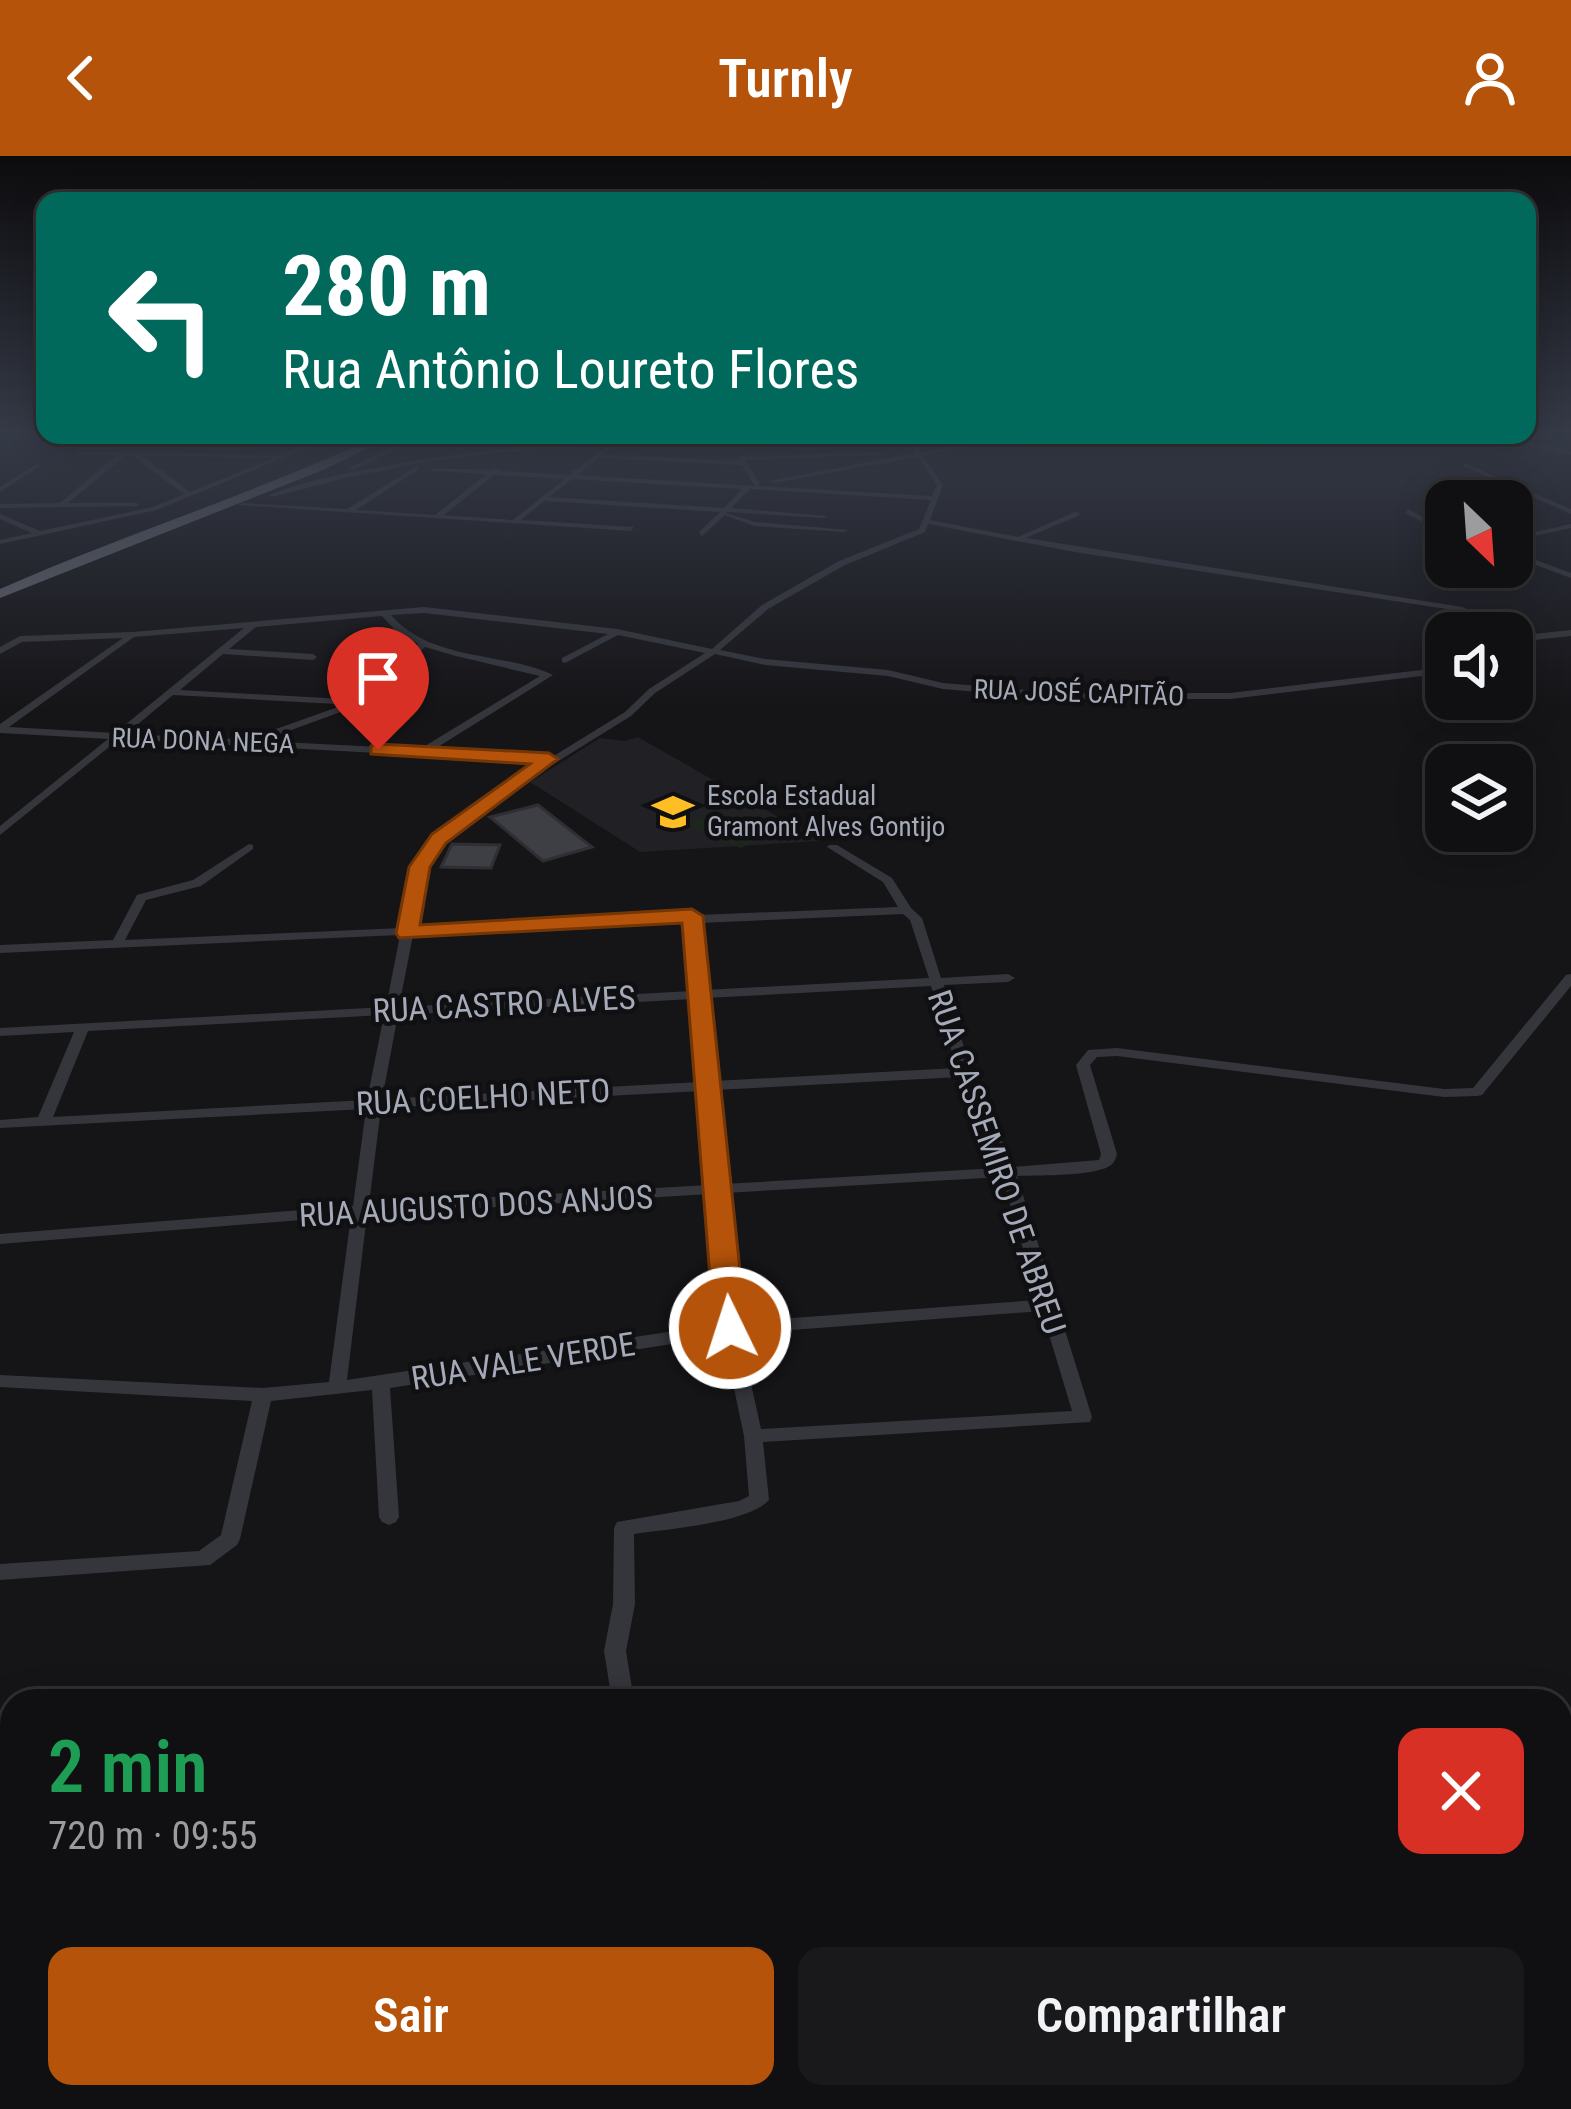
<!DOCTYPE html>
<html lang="pt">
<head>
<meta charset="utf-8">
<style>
	:root { --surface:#100f11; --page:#19181a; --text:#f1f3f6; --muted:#9c9c9f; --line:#302f31; --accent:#b45309 }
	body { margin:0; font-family:"Roboto Condensed",sans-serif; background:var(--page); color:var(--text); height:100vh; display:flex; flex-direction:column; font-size:45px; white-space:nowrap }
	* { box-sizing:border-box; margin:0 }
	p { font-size:39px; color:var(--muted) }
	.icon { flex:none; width:66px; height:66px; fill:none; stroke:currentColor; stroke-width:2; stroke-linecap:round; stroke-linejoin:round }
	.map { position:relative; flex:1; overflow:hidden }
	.drawer { position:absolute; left:0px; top:1533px; width:1572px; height:420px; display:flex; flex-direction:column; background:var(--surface); border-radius:36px 36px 0 0; box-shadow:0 6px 30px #0003,0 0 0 3px var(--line) }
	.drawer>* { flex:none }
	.banner { position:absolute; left:36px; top:36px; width:1500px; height:252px; border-radius:24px; box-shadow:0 6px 30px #0003,0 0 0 3px var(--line); background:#00695c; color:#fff; overflow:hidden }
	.needle { width:78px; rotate:155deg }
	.tools { position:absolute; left:1425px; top:324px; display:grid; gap:24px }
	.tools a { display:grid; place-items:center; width:108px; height:108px; border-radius:24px; background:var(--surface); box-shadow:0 6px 30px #0003,0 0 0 3px var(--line); font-size:60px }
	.pin { position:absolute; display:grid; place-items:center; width:102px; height:102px; color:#fff; margin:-123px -51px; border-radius:50% 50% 50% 0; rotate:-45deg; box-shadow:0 0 12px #0007 }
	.pin .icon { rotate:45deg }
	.me { position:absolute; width:132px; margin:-66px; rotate:356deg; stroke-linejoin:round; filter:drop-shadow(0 0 9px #0008) }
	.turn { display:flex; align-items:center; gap:42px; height:252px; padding:0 48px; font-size:54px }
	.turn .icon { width:156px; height:156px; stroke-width:2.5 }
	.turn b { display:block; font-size:84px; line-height:102px }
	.round { display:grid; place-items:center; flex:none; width:126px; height:126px; border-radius:24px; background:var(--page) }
	.summary { display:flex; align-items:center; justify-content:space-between; height:204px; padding:0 48px }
	h1 { font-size:72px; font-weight:600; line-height:90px; color:#1e9e55 }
	.primary-button { display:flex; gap:24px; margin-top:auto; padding:24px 48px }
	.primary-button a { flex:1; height:138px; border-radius:24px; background:var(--accent); color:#fff; font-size:48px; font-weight:600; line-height:138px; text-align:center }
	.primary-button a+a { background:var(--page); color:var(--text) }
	header { display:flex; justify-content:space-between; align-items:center; height:156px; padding:0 48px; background:var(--accent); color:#fff; font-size:54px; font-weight:600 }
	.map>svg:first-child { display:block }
	.built { fill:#212024 }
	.green { fill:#1c251e }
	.building { fill:#3e3f44; stroke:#2f2e33; stroke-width:3 }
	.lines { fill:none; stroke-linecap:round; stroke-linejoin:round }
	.minor { fill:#35363c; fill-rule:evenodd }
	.motorway { fill:#61646d; fill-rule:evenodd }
	.route { fill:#b45309; stroke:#753606; stroke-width:3 }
	.labels { text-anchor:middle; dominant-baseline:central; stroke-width:9; stroke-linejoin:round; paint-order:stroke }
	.far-street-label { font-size:27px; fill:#a5aab8; stroke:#100f12 }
	.far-poi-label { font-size:27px; fill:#a5aab8; stroke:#100f12; text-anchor:start }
	.street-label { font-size:33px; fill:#a5aab8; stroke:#100f12 }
</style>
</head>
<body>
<header><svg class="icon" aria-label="back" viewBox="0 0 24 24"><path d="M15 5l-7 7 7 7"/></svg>Turnly<svg class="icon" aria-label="person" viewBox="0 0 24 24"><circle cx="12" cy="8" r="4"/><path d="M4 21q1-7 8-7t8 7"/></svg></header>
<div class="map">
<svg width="1571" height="1953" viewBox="0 0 1571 1953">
	<rect width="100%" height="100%" fill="#151417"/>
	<path class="built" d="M638 581 820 685 640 696 530 626 600 582 625 585Z"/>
	<path class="green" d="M714 655 771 677 741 692 684 669Z"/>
	<path class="building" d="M538 649 592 691 543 705 490 661Z
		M452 688 500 689 491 712 441 711Z"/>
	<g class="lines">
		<path class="minor" d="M329 279H338L157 354 0 388V384L32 377 0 363V358L40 375 153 351 184 338 133 300H125L68 347H137L139 350 0 352V348L60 347 117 299H78L76 296 282 299ZM142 300 274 302 190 336Z
			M501 279H534L403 290 353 314 348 313 410 282 412 286Z
			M766 279H887L654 286 496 297 419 307 345 322 272 341 269 339C305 324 347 317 386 310 511 286 639 282 766 279Z
			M903 279H909L921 296 1017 279H1032L923 300 943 329 930 364 1018 381 1077 355 1080 359 1026 382 1462 451 1524 479 1571 474V480L1515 486 1512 485V477H1506L1460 455 1075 396 928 368 925 376 845 409 768 453 720 494 765 503 888 514 943 527 1061 537H1230L1446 511V517L1230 543H1061L943 533 888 520 765 509 715 498 655 537 631 560 486 650 443 685 426 711 414 771 686 760 692 756 698 759 898 751 883 726 827 691 829 689H837L892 722 911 752 922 762 941 822 1008 818 1015 822 1008 826 944 829 972 916 1013 1011 1099 1004 1101 998 1076 909 1088 894 1117 892 1444 933 1473 932 1566 819 1571 818V830L1482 939 1477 940 1444 941 1117 900 1097 901 1090 909 1117 998C1116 1001 1115 1005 1113 1007 1103 1021 1036 1019 1017 1020L1092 1261 1090 1266 763 1286 769 1344C748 1367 667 1373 634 1378L635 1448 626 1495 634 1545H612L604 1495 613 1448 614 1372 617 1366 739 1345 749 1340 744 1280 723 1180 390 1232 399 1361 396 1366 389 1369 382 1366 379 1361 372 1234 271 1245 240 1383 237 1389 210 1409 0 1424V1408L199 1395 221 1379 252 1245 0 1231V1219L263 1232 329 1226 351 1060 0 1088V1078L353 1050 366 953 0 972V964L38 961 74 876 0 880V872L386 851 400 779 0 797V789L113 784 137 739 193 724 249 688 253 689V693L201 730 146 744 125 784 402 772C406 753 408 733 413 715 428 667 503 631 543 606L119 583 0 679V670L108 583 0 577V568L123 482 22 486 0 498V491L20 480 132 476 424 451 617 473 712 493 762 449 839 405 919 373 931 344 750 333 731 352 828 360 824 362 727 356 726 357 755 366 848 374 844 376 754 370 725 359 702 380 699 376 720 356 544 345 521 364 634 371 631 375 238 349 242 347 347 353 417 310 419 313 356 354 435 359 487 318 433 315 431 312 491 314 496 312 499 315 569 319 606 291 609 293 603 298 740 305 738 302 741 300 881 296 883 299 745 304 760 328 758 330 932 340 937 329 918 301 773 327 770 325 915 297ZM599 302 742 309 755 330 577 319ZM494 319 565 323 513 364 444 359ZM572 323 742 333 724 352 549 341ZM424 457 608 478 562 502V506L565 507 618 479 705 497 649 533 625 556 552 601 433 594 553 519C501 495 432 506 391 459ZM382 460 394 473 418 488 399 506 337 502V506L340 507 394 510 366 537H353L343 543 180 534 223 498 313 504 317 501 313 498 229 493 256 471ZM244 472 115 577 9 571 134 481ZM425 491 456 500 540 520 420 593 261 585 349 553 362 556 383 548V544L376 538ZM173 539 336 548 338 551 253 581V584L126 578ZM358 542 371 543 374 545 361 550 349 548ZM903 758 910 764 929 822 705 834 699 767ZM686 767 692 835 399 851 413 779ZM931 830 957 912 714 925 706 842ZM693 843 700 926 382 943 398 859ZM384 859 367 944 53 961 88 875ZM960 921 998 1012 724 1028 715 934ZM701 935 709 1029 369 1048 381 952ZM1002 1021 1038 1144 738 1166 725 1037ZM710 1038 721 1168 347 1224 367 1059ZM1042 1155 1072 1255 761 1273 740 1178Z
			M1483 279H1496L1571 295V299Z
			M1465 307 1571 353V358L1463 310Z
			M35 309 40 310 0 336V331Z
			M1408 353 1446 373V378L1405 357Z
			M1571 368V372L1512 385V381Z
			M1512 395 1571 417V422L1512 400Z
			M1560 1751 1571 1752V1776L1560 1775Z
			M1571 1916V1944L1560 1948 1553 1945 1551 1951 1545 1953H1496L1500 1943 1506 1941H1560V1920Z
			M671 1941H699L701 1953H673Z
			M1150 1941H1178L1177 1953H1149Z"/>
		<path class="motorway" d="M380 279H395L323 314 0 442V433C125 378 256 337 380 279Z"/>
	</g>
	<linearGradient id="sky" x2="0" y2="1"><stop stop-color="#0c0b0d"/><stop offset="0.5" stop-color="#353a47"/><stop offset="1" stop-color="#353a47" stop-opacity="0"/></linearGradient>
	<rect width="1571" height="553" fill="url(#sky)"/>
	<path class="route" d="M378 588 549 597 558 603 446 687 430 711 420 769 692 753 703 760 746 1172 741 1180H718L714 1172 682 767 399 782 396 777 409 711 432 678 530 608 371 598V590Z"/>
	<defs>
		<g id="school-bare" transform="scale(3.24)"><path d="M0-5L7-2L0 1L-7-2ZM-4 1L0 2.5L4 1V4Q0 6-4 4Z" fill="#ffbf24" stroke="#100f12" stroke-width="2.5" paint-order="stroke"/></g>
	</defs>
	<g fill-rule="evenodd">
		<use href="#school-bare" x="673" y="656"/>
	</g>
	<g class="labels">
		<g class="far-street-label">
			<text transform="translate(1079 537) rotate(2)">RUA JOSÉ CAPITÃO</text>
			<text transform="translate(203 585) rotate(2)">RUA DONA NEGA</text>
		</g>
		<g class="far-poi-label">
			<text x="707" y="640">Escola Estadual<tspan x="707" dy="31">Gramont Alves Gontijo</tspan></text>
		</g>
		<g class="street-label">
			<text transform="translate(504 848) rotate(-3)">RUA CASTRO ALVES</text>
			<text transform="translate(483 941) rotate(-3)">RUA COELHO NETO</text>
			<text transform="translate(997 1006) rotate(71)">RUA CASSEMIRO DE ABREU</text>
			<text transform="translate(476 1050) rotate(-3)">RUA AUGUSTO DOS ANJOS</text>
			<text transform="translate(523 1205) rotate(-9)">RUA VALE VERDE</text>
		</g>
	</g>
</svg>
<div class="tools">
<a><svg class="needle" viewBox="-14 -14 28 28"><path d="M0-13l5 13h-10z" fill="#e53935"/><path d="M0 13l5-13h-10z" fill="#9c9c9f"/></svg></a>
<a><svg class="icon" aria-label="sound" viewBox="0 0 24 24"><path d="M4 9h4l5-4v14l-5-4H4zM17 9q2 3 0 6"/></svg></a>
<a><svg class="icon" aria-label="layers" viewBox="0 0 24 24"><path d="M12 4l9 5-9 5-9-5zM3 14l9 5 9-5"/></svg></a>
</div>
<div class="pin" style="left:378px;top:594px;background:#d93025"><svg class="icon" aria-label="arrive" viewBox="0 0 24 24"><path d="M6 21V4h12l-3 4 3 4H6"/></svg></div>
<svg class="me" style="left:730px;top:1172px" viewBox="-20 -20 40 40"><circle r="17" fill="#b45309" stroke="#fff" stroke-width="3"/><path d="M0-11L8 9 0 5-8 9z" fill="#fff"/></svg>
<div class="banner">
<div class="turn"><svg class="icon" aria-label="left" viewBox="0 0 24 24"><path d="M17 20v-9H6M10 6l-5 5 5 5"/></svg><div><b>280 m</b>Rua Antônio Loureto Flores</div></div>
</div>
<section class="drawer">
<div class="summary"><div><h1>2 min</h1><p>720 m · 09:55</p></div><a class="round" style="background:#d93025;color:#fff"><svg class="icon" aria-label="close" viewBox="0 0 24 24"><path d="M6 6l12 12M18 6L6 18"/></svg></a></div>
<div class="primary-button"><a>Sair</a><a>Compartilhar</a></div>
</section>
</div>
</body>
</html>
